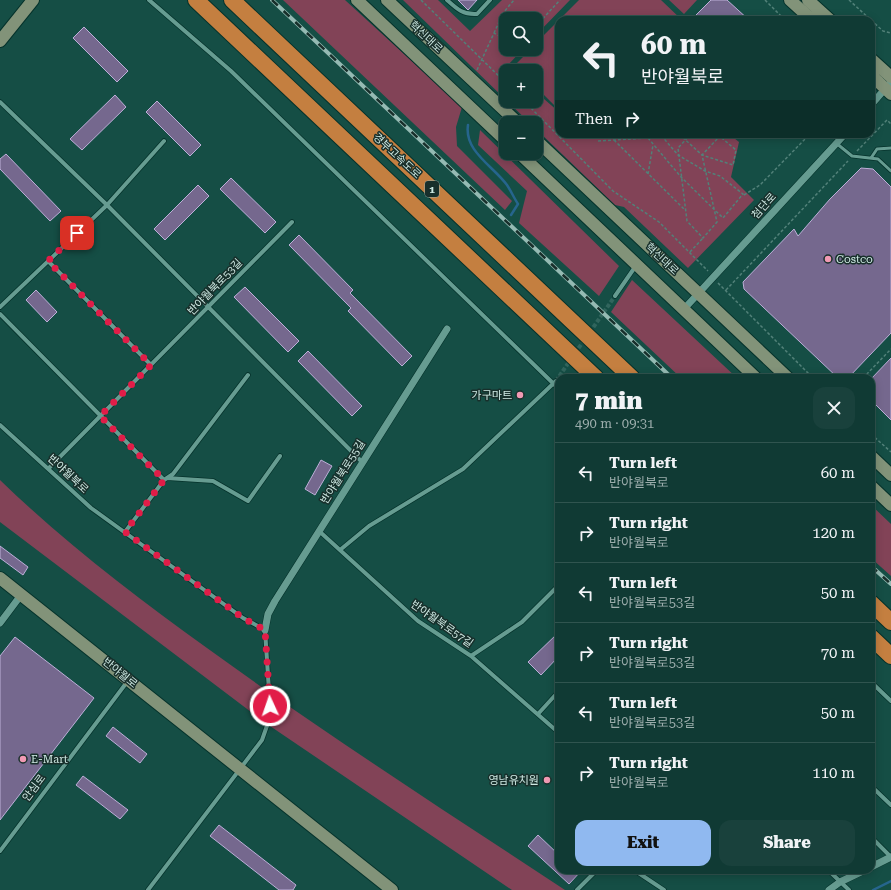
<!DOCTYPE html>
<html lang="en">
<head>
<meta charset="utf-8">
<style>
	:root { --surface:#103a34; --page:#19413c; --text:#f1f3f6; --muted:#9cadac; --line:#30544f; --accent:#90b9f0 }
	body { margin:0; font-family:"Roboto Serif","Noto Sans KR",serif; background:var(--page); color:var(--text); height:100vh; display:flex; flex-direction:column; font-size:15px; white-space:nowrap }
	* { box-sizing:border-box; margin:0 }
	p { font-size:13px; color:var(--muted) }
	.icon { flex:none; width:22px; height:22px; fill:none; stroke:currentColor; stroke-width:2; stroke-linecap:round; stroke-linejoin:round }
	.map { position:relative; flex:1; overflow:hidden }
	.panel { position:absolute; left:555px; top:374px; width:320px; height:500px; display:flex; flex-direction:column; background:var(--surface); border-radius:12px; box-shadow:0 2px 10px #0003,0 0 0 1px var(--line) }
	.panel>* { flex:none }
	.top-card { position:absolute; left:555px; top:16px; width:320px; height:122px; border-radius:12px; box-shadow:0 2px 10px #0003,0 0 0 1px var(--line); background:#103a34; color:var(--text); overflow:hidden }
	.controls { position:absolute; left:499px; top:12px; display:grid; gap:8px }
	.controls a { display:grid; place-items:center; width:44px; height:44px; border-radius:8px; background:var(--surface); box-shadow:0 2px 10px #0003,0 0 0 1px var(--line); font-size:20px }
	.pin { position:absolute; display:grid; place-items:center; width:34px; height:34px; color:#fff; margin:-17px; border-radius:8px; box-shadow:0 2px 6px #0006 }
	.me { position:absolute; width:44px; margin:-22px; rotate:357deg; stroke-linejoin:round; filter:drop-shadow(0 0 3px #0008) }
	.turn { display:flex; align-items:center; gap:14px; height:84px; padding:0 20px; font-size:18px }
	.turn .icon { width:52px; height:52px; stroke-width:2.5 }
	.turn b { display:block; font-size:28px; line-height:34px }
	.then { display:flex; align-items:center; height:38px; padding:0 20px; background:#0003; gap:8px; font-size:15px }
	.round { display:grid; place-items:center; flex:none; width:42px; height:42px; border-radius:12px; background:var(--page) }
	.head { display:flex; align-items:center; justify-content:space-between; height:68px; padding:0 20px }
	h1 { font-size:24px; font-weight:800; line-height:30px }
	.button { display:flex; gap:8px; margin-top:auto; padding:8px 20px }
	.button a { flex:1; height:46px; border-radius:12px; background:var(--accent); color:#111; font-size:16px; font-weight:800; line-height:46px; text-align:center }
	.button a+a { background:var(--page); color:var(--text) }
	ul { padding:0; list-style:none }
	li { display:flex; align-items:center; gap:12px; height:60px; padding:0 20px; border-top:1px solid var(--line) }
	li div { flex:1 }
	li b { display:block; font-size:15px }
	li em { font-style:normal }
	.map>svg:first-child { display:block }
	.green { fill:#824357 }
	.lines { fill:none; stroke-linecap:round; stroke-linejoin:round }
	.stream { stroke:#26658d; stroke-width:2.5 }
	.building { fill:#75688e; stroke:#bdafd8 }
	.minor-tunnel { stroke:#31655d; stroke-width:4; stroke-dasharray:4 2; stroke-linecap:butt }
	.service-casing { stroke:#05322b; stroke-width:4.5 }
	.minor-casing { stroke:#05322b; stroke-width:5.5 }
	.tertiary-casing { stroke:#05322b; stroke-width:8 }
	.secondary-casing { stroke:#05322b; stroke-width:14 }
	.motorway-casing { stroke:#05322b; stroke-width:18 }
	.path { stroke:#528179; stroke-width:1.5; stroke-dasharray:3 2; stroke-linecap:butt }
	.service { stroke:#669c91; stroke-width:3 }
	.minor { stroke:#669c91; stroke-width:4 }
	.tertiary { stroke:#669c91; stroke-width:7 }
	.secondary { stroke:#829379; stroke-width:12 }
	.motorway { stroke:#c47f40; stroke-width:16 }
	.rail-casing { stroke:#95bab3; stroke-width:4 }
	.rail { stroke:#182f2b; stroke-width:2.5; stroke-dasharray:8; stroke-linecap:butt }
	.route { stroke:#e11d48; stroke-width:7; stroke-dasharray:0 12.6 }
	.poi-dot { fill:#f19ab4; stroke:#182f2b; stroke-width:1.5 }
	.labels { text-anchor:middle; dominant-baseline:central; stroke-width:3; stroke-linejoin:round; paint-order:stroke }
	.shield { fill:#182f2b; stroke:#97b1ac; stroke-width:1 }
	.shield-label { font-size:10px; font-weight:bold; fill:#cee9e3 }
	.street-label { font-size:11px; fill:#cee9e3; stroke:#182f2b }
	.poi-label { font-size:11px; fill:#cee9e3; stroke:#182f2b; text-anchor:start }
</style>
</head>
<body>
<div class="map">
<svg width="891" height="890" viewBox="0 0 891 890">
	<rect width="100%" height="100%" fill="#154e45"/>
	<path class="green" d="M283 0H345L462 107 456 127 457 146 512 201 505 210Z
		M403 0H438L470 31 502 0H570L536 35V19H506V49H523L507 66 512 71H506V100Z
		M579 0H661L682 20H559Z
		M669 0H697L684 14Z
		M559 20V110L536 87V71H519L514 66 531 49H536V43Z
		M536 92 559 112V134H729L739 142 731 177 754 200 688 268 624 207 615 205 536 129V123H530L507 101H536Z
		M480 130 619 266 599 296 519 223 527 191 478 145Z
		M632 280 737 378H681L611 312Z
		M0 480C64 542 135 596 207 648 324 733 445 811 565 890H512L267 724 0 522Z
		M871 505 891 524V576L871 558Z"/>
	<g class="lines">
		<path class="stream" d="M468 125C464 151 493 166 507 185 511 191 514 198 518 204L511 215
			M873 890 891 881"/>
	</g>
	<path class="building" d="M458 0H477L468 10Z
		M711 0H727L749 20H691Z
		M84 27 128 71 117 82 73 38Z
		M115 95 126 107 82 150 70 139Z
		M157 101 201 145 190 156 146 112Z
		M6 154 61 211 50 221 0 169V159Z
		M861 168 873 169 891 187V333L848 378H838L744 289 743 282 794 229 798 236 830 199Z
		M231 178 276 222 265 233 220 189Z
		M198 185 209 196 165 240 154 229Z
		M299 235 353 290 350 293 412 356 402 366 348 311 351 308 289 245Z
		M245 287 299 341 288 352 234 297Z
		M36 290 57 312 47 322 26 300Z
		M308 351 362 406 352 416 298 361Z
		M891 358V420L871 400V379Z
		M321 460 332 466 315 495 305 489Z
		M0 546 28 567 23 575 0 558Z
		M559 632V656L541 675 528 662Z
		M15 637 94 698 0 820V656Z
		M113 727 147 754 140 763 106 736Z
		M83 776 128 810 120 819 76 785Z
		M219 825 296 885 293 890H279L210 836Z
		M538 835 559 855V870H582L569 884 528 846Z"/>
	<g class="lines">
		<path class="minor-tunnel" d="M590 332 615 296
			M575 353 586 338
			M556 381 571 359"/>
		<g class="service-casing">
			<path id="service" d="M836 143 852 156 878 159 891 171
				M871 158 877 149 891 148"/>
		</g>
		<g class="minor-casing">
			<path id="minor" d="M149 0 231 71 559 389
				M447 0C457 9 463 15 477 14L490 0
				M0 102 107 205 362 462
				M48 261 151 365
				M615 296 635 267
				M0 307 107 205 164 141
				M0 314 164 480
				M0 425 91 508 243 618 265 630 270 706 269 720 262 740 148 890
				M49 468 292 222
				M167 478 213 481 248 501 280 456
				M319 531 418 621 471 656 522 622 559 585
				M125 532 164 480 173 474 248 375
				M340 550 369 526 463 469 556 381
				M471 656 559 733
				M871 682 891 701
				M538 714 559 691
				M871 786 891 805
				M871 837 891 857
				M0 851 127 682
				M634 870 664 890
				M828 870 849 890
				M577 890 597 870"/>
		</g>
		<g class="tertiary-casing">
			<path id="tertiary" d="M871 105 891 82
				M684 309 845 134
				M0 623 21 595
				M265 630 268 614 275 601 447 329
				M871 867 891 857
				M829 890 840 882 865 870"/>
		</g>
		<g class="secondary-casing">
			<path id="secondary" d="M357 0 506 141
				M387 0 518 123
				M790 0 812 20
				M808 0 830 20
				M0 41 33 0
				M871 59 891 77
				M871 75 891 94
				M536 140 788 378
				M519 153 756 378
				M871 456 891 475
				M871 486 891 505
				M0 578 392 890"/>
		</g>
		<g class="motorway-casing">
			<path id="motorway" d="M196 0 596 378
				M232 0 632 378
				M871 603 891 622
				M871 637 891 656"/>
		</g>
		<path class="path" d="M421 0 506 83
			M765 0 785 20
			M849 0 883 31 891 33
			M776 20 780 15
			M536 26 560 0
			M494 33 503 13 514 0
			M477 70 494 33 506 40
			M524 101 613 191 659 222 708 271
			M679 134 702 155 733 165 736 150 717 134
			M691 134 678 148 687 221 703 238 717 222 702 155 720 136
			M648 138 681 177 723 218 743 194 720 176 705 171 678 155 660 134
			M614 140 685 210
			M598 141 648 138 652 134
			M857 151 887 120 891 124
			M648 174 653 145
			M744 195 760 185 810 134
			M690 252 703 238
			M718 283 813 378
			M726 290 848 161
			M863 378 891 349
			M871 434 891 452"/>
		<use href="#service" class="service"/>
		<use href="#minor" class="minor"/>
		<use href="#tertiary" class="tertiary"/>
		<use href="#secondary" class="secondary"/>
		<use href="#motorway" class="motorway"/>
		<g class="rail-casing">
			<path id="rail" d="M272 0 672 378
				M871 566 891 584"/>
		</g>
		<use href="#rail" class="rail"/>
	</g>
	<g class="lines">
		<path class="route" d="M77 233 48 261 151 365 100 416 164 480 125 532 243 618 265 630 270 706"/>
	</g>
	<g class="poi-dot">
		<circle cx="828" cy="259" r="4"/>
		<circle cx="520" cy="395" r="4"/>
		<circle cx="23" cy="759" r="4"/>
		<circle cx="547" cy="780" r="4"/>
	</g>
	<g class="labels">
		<rect class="shield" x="425" y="181" width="14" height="16" rx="3"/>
		<g class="shield-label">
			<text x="432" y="189">1</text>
		</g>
		<g class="street-label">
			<text transform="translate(426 37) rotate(43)">혁신대로</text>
			<text transform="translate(397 156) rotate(43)">경부고속도로</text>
			<text transform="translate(764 206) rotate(-48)">첨단로</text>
			<text transform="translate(662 259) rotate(43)">혁신대로</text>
			<text transform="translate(215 287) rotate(-46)">반야월북로53길</text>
			<text transform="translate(343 472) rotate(-58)">반야월북로55길</text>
			<text transform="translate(68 474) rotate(43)">반야월북로</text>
			<text transform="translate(442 624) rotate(35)">반야월북로57길</text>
			<text transform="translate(120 673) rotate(39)">반야월로</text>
			<text transform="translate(34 788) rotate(-53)">안심로</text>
		</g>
		<g class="poi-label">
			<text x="836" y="259">Costco</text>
			<text x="512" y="395" text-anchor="end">가구마트</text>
			<text x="31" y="759">E-Mart</text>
			<text x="539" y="780" text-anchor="end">영남유치원</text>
		</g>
	</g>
</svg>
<div class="controls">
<a><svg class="icon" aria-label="search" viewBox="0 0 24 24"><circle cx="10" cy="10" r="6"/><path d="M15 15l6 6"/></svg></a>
<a>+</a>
<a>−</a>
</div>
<div class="pin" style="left:77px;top:233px;background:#d93025"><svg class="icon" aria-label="arrive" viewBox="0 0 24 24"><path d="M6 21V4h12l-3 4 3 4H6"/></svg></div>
<svg class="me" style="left:270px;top:706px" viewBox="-20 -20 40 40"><circle r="17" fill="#e11d48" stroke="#fff" stroke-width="3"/><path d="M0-11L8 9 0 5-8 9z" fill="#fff"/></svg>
<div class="top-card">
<div class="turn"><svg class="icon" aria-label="left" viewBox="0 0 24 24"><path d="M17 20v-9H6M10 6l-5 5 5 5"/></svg><div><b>60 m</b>반야월북로</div></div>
<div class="then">Then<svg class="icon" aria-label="right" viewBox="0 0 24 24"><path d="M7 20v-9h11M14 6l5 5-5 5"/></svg></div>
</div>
<section class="panel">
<div class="head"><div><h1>7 min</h1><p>490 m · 09:31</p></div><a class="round"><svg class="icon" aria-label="close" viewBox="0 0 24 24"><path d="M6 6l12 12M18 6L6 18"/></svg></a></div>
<ul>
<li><svg class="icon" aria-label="left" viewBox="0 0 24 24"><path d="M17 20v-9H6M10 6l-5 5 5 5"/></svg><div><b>Turn left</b><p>반야월북로</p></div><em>60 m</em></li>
<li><svg class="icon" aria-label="right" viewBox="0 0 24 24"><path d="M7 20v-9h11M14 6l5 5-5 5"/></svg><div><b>Turn right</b><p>반야월북로</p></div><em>120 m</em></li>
<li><svg class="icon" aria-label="left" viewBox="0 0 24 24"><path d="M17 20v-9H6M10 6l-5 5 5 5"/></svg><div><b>Turn left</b><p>반야월북로53길</p></div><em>50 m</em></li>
<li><svg class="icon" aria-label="right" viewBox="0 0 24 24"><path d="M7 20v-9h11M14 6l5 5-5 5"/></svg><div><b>Turn right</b><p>반야월북로53길</p></div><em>70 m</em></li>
<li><svg class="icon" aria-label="left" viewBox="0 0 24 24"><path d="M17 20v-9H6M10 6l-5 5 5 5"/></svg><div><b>Turn left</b><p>반야월북로53길</p></div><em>50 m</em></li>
<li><svg class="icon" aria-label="right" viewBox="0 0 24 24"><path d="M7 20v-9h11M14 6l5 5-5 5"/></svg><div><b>Turn right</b><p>반야월북로</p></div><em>110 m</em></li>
</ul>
<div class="button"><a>Exit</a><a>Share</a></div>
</section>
</div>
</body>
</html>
